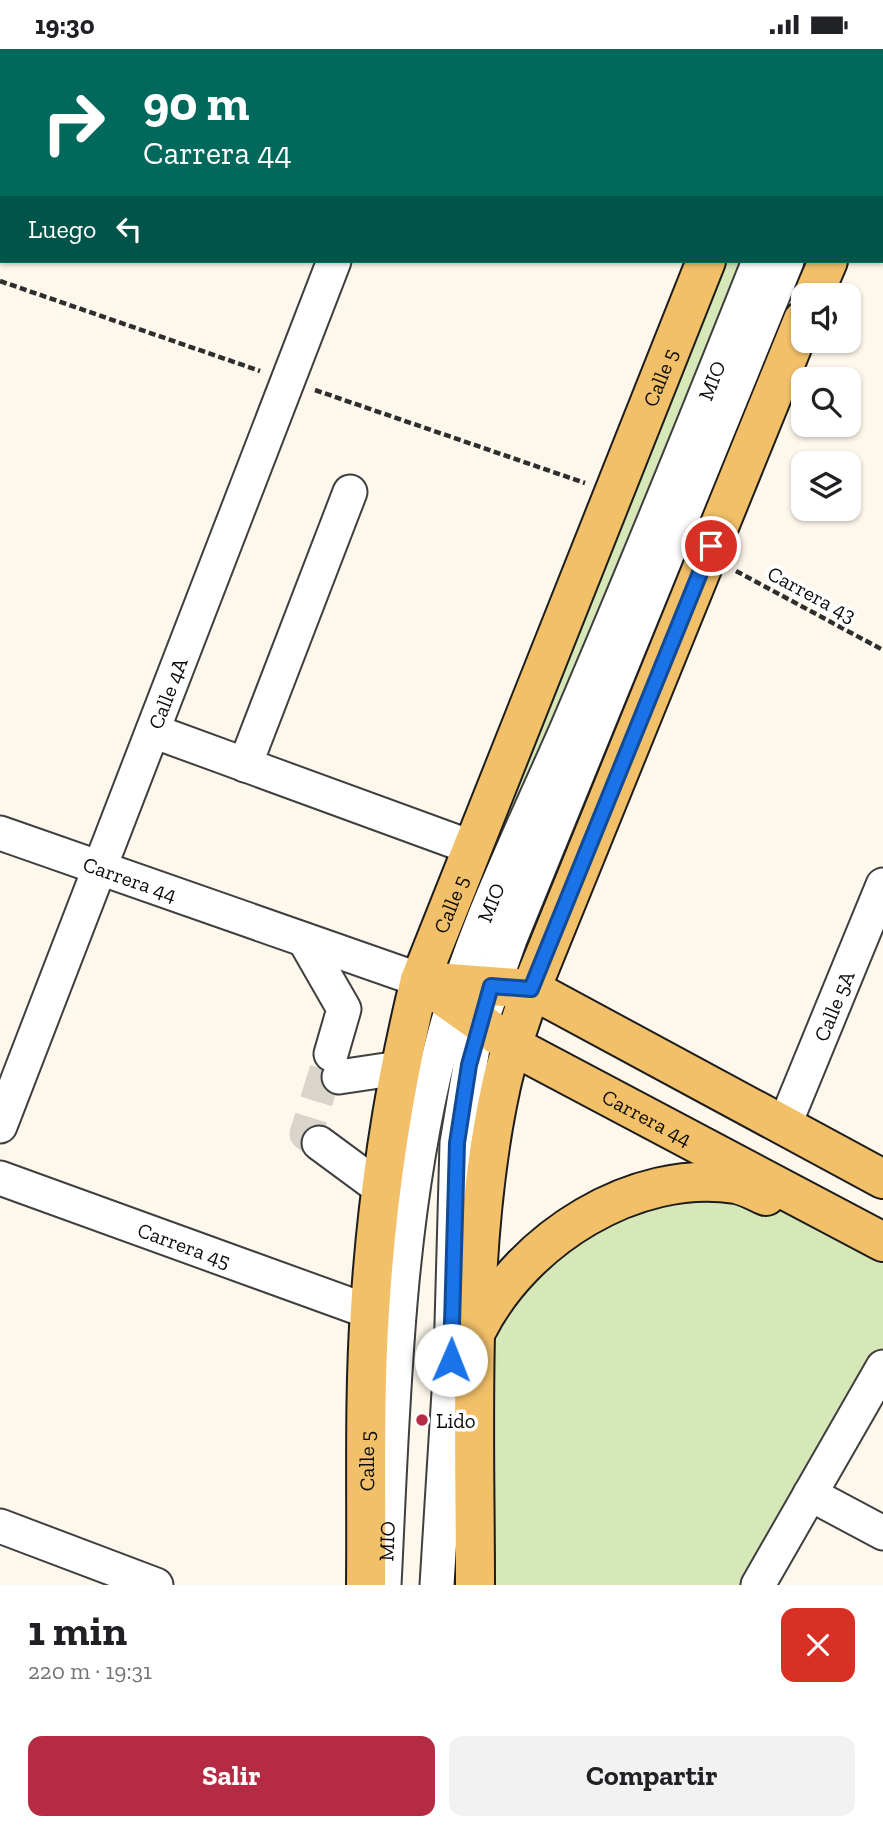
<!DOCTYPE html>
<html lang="es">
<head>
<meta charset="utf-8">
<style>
	:root { --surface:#fff; --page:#f2f2f2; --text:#202124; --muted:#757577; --accent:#b52b43 }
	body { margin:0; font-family:"Zilla Slab",serif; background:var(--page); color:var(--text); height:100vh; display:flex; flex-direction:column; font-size:26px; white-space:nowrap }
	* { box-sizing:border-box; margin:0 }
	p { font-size:23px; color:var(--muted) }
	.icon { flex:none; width:38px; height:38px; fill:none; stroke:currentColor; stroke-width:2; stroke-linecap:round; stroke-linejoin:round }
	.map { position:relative; height:1536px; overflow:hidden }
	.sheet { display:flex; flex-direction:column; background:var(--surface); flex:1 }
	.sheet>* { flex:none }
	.top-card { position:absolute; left:0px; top:0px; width:884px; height:214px; box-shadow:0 2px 5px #0004; background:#00695c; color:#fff; overflow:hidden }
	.fabs { position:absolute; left:791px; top:234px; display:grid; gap:14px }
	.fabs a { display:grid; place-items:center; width:70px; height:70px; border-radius:14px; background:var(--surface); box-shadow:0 2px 5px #0004; font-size:35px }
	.pin { position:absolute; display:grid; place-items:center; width:60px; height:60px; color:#fff; margin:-30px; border:4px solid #fff; border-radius:50%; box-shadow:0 2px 7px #0007 }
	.me { position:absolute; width:77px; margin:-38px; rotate:1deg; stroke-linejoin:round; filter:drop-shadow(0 0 5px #0008) }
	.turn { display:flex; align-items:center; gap:24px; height:147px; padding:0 28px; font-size:32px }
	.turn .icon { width:91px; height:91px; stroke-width:2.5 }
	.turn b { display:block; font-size:49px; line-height:60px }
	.then { display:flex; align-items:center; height:66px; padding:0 28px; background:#0003; gap:14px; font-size:26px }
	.round { display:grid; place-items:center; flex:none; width:74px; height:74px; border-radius:14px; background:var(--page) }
	.summary { display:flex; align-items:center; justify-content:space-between; height:119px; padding:0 28px }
	h1 { font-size:42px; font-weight:700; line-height:52px }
	.cta { display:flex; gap:14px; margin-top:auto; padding:14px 28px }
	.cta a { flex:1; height:80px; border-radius:14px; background:var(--accent); color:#fff; font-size:28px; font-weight:700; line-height:80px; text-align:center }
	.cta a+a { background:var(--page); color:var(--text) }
	.status { display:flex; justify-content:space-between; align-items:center; height:49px; padding:0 35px; background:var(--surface); direction:ltr }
	.status svg { height:19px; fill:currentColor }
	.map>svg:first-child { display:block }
	.green { fill:#d6e7b8 }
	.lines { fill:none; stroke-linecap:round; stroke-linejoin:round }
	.minor-tunnel { stroke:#dad5ca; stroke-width:33; stroke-dasharray:33 17; stroke-linecap:butt }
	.minor-casing { stroke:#3f3f3f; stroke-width:37 }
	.major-casing { stroke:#1d1d1d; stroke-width:42 }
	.path { stroke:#2e2e2e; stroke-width:4.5; stroke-dasharray:7 3.5; stroke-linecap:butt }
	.minor { stroke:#fff; stroke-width:33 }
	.major { stroke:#f2c068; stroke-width:38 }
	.route-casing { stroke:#114b97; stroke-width:18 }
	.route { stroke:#1a73e8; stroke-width:12 }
	.poi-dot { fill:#b52b43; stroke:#fff; stroke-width:2.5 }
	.labels { text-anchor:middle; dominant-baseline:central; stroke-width:7; stroke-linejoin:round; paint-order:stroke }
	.street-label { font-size:21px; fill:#0c0c0c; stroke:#fff }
	.poi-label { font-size:21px; fill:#0c0c0c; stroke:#fff; text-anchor:start }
</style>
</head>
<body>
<div class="status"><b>19:30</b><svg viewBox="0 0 49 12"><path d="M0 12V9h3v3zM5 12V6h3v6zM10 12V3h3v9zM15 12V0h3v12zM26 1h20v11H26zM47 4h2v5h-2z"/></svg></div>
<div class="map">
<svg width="883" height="1536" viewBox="0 0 883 1536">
	<rect width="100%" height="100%" fill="#fef8ec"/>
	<path class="green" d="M706 212H759L479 884 440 876Z
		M719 1135 883 1198V1318L758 1536H475L476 1284 538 1201Z"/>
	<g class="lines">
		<path class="minor-tunnel" d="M319 1094 306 1085 331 1005"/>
		<g class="minor-casing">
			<g id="minor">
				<path d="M612 0 617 2"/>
				<path d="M53 2 54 0"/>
				<path d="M414 2 415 0"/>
				<path d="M842 2 843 0"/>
				<path d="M873 2 874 0"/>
				<path d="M0 135 2 130"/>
				<path d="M153 682 473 799"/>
				<path d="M245 716 350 443"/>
				<path id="s1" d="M0 784 420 931"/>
				<path d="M305 892 344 960 331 1005"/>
				<path d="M339 1028 399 1019"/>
				<path id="s2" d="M0 1077 334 212"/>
				<path id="s3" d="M784 1077 883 836"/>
				<path d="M319 1094 380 1139"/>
				<path id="s4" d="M0 1129 370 1263"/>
				<path d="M810 1445 883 1484"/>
				<path d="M0 1477 156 1536"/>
				<path id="s5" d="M384 1536C393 1359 396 1175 440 1002 468 889 522 783 568 677 634 523 697 368 759 212"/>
				<path d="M437 1536 451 1311 457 1094 474 993 510 890 787 212"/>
				<path d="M758 1536 883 1318"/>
			</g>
		</g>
		<g class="major-casing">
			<g id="major">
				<path d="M789 2V0"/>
				<path d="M882 78 883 76"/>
				<path d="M813 247 828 212"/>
				<path id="s6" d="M420 931 513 997 883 1193"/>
				<path d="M422 932 531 940 883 1130"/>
				<path d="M478 1279C523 1191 634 1119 736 1135 746 1137 757 1143 766 1147"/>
				<path id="s7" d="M366 1536C367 1445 364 1352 370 1261 377 1149 393 1040 420 931L706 212"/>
				<path d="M475 1536C475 1374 466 1196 501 1037 508 1004 521 972 531 940L803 271"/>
			</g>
		</g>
		<path class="path" d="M0 232 260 322
			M315 341 585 434
			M736 522 883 601"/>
		<use href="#minor" class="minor"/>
		<use href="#major" class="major"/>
	</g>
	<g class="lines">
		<g class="route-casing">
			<path id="route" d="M451 1311 457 1094 469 1016 491 937 531 940 711 497"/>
		</g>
		<use href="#route" class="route"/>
	</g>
	<circle class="poi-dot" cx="422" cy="1371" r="7"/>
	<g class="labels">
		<g class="street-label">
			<text stroke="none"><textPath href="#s7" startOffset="1258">Calle 5</textPath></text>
			<text stroke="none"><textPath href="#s5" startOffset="1262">MIO</textPath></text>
			<text transform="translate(812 545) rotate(28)">Carrera 43</text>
			<text stroke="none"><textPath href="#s2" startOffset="464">Calle 4A</textPath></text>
			<text stroke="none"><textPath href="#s1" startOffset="138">Carrera 44</textPath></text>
			<text stroke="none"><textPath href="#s7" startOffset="691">Calle 5</textPath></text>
			<text stroke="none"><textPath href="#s5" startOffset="695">MIO</textPath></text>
			<text stroke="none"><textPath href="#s3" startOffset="130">Calle 5A</textPath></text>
			<text stroke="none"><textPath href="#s6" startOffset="266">Carrera 44</textPath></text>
			<text stroke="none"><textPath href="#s4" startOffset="196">Carrera 45</textPath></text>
			<text stroke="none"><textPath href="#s7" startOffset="124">Calle 5</textPath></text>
			<text stroke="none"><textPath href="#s5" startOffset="44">MIO</textPath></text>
		</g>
		<g class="poi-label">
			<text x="436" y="1371">Lido</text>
		</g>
	</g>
</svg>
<div class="fabs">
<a><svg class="icon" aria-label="sound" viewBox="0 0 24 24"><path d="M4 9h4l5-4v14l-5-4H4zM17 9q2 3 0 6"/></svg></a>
<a><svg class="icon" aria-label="search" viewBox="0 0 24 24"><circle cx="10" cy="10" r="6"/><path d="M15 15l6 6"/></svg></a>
<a><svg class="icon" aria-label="layers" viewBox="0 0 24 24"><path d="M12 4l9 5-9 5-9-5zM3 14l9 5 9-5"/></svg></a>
</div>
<div class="pin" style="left:711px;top:497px;background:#d93025"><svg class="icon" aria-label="arrive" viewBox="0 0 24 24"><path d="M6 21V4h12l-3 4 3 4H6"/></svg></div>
<svg class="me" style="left:451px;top:1311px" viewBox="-20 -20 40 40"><circle r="19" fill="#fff"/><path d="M0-13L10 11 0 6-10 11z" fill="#1a73e8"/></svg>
<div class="top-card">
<div class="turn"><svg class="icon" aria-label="right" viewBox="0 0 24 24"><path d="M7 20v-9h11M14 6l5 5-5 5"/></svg><div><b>90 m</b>Carrera 44</div></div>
<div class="then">Luego<svg class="icon" aria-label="left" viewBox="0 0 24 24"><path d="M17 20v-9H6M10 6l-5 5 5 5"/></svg></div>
</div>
</div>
<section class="sheet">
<div class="summary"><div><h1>1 min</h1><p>220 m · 19:31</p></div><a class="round" style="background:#d93025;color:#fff"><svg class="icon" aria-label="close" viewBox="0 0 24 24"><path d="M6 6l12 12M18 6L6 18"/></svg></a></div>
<div class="cta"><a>Salir</a><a>Compartir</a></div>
</section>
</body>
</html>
